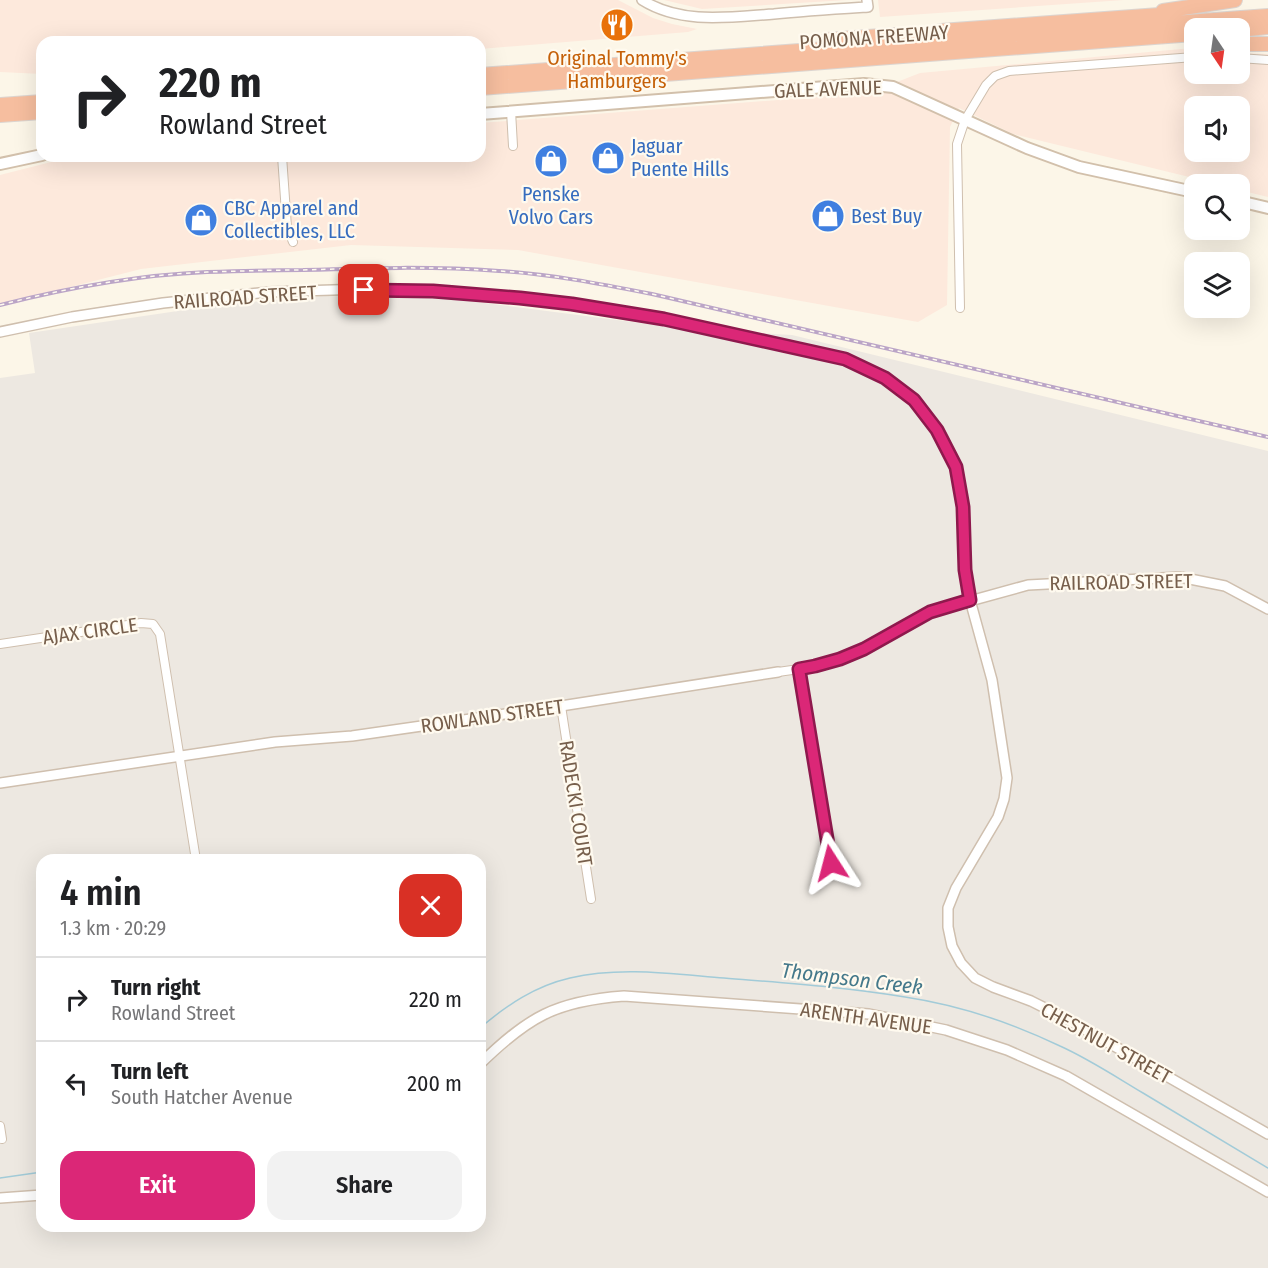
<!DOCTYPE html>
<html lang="en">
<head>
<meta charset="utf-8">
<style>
	:root { --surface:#fff; --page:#f2f2f2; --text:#202124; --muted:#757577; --line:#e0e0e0; --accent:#db2777 }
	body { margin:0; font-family:"Fira Sans Condensed",sans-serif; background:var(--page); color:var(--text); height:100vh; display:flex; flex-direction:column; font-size:22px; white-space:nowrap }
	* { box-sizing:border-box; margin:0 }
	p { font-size:20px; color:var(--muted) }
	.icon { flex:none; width:33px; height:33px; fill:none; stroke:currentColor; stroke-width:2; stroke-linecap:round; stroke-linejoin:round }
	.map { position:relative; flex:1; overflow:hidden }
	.side { position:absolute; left:36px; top:854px; width:450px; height:378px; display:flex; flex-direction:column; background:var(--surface); border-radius:18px; box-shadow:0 6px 24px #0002 }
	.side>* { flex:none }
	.top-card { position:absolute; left:36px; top:36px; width:450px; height:126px; border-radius:18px; box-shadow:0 6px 24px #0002; background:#fff; color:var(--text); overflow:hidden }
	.needle { width:39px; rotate:167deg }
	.fabs { position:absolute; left:1184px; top:18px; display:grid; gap:12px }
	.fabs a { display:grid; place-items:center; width:66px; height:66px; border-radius:12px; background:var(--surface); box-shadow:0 6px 24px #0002; font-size:30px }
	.pin { position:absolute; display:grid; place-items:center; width:51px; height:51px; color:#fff; margin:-26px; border-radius:12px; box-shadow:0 3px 9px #0006 }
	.me { position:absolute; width:66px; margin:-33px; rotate:351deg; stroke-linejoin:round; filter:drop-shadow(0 0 4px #0008) }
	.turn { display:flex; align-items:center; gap:21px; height:126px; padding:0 24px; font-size:27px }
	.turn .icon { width:78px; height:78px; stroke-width:2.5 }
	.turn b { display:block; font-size:42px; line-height:51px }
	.round { display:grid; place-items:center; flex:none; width:63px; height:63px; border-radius:18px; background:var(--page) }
	.overview { display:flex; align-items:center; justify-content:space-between; height:102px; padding:0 24px }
	h1 { font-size:36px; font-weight:600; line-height:45px }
	.primary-button { display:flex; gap:12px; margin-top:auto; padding:12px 24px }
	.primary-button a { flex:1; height:69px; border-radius:18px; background:var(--accent); color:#fff; font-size:24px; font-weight:600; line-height:69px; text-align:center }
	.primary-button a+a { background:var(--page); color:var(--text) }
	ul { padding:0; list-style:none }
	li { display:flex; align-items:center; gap:18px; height:84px; padding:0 24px; border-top:2px solid var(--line) }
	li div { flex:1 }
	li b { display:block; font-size:22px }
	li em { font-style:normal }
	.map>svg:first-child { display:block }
	.commercial { fill:#fde9dc; fill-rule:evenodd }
	.industrial { fill:#ede8e1; fill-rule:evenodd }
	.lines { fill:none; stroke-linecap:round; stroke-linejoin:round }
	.stream { stroke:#a2cbd8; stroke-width:1.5 }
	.minor-casing { stroke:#cfbfae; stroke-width:10 }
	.tertiary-casing { stroke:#cfbfae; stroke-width:12 }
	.secondary-casing { stroke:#d2c0ab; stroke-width:14 }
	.motorway-casing { stroke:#dcd5d0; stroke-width:16 }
	.minor { stroke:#fff; stroke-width:8 }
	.tertiary { stroke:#fff; stroke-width:9 }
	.secondary { stroke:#fff; stroke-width:10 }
	.motorway { stroke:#f6be9f; stroke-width:14 }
	.rail-casing { stroke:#bba5c7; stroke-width:4 }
	.rail { stroke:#fffaef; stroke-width:1.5; stroke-dasharray:4.5; stroke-linecap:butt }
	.route-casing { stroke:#8e194d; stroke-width:15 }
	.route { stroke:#db2777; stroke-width:10 }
	.labels { text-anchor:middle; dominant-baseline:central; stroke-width:4.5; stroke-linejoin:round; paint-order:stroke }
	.street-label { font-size:20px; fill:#775f4c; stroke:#fffaef }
	.food-label { font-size:20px; fill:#c56008; stroke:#fffaef }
	.shop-label { font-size:20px; fill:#366cbe; stroke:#fffaef; text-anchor:start }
	.water-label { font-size:21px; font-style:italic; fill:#45798b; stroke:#fffaef }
</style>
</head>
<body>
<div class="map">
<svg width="1268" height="1268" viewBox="0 0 1268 1268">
	<rect width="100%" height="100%" fill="#fcf6e8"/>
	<path class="commercial" d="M0 0H618L653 18 672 24 697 29 688 32 480 49V42H42V74L0 72Z
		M664 0H847L702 9Z
		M878 0H1124L880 17Z
		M1181 49 1194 50V74H1239V53L1268 54V197L1239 190V184H1218L1013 134 959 108 950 127 947 305 918 322 518 250 351 245 141 269 0 305V175L63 159 97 156H480V123L869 93 920 73ZM1194 106H1239V152H1194Z"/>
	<path class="industrial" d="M326 296 446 298 679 328 792 335 1268 451V1268H0V378L35 373 29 333 225 304ZM42 860H480V1226H42Z"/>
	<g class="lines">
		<path class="stream" d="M480 1028C507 1005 535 986 570 978 620 966 674 974 724 978 784 983 845 987 905 997 958 1005 1012 1023 1060 1046 1089 1059 1116 1077 1143 1093 1185 1118 1227 1143 1268 1168
			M0 1178 42 1172"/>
		<g class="minor-casing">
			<path id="minor" d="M1239 58 1268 60
				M511 111 513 146
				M282 156 287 227 293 242
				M960 308 957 144 965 120 986 85 995 76 1009 71 1194 57
				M0 644 141 623 153 624 160 634 196 860
				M778 672 799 669 831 863
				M561 706 591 899
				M0 1126 2 1139"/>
		</g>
		<g class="tertiary-casing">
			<path id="tertiary" d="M642 0C682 25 730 17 774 14 805 11 837 9 868 7L867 0
				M0 332 72 317 163 303 269 292 364 289 433 291 520 298 572 304 666 319 845 359 885 378 914 400 937 430 956 467 963 507 965 570 970 600 992 680 1007 778 1004 799 998 817 956 888 948 908V927L952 946 961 963 975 978 993 987 1031 1001 1067 1019 1268 1134
				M799 669 815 666 840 659 864 649 930 612 1028 585 1180 577 1225 586 1268 609
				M0 783 275 742 352 736 561 706 778 672
				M480 1064C528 1017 556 1001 624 996L869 1014 946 1030 1007 1050 1066 1076 1268 1192
				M0 1198 42 1195"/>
		</g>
		<g class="secondary-casing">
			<path id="secondary" d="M480 114 864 84 893 87 1027 148 1079 167 1194 192
				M0 164 42 155
				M1239 201 1268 208"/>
		</g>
		<g class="motorway-casing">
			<path id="motorway" d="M1163 11 1235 0
				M1239 30 1268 27
				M941 31 1173 14
				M827 40 895 35
				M1239 44H1268
				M480 75 1268 16
				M480 88 1194 34
				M0 105 42 102
				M0 115 42 112"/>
		</g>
		<use href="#minor" class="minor"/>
		<use href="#tertiary" class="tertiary"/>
		<use href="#secondary" class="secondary"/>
		<use href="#motorway" class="motorway"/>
		<g class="rail-casing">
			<path id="rail" d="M0 305C67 288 137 275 207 272 239 271 271 270 303 270 368 268 433 266 499 271 550 274 601 284 652 294L1268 437"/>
		</g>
		<use href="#rail" class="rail"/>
	</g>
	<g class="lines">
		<g class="route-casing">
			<path id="route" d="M364 290 433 291 520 298 572 304 664 319 845 359 885 378 914 400 937 430 956 467 963 507 965 570 970 600 930 612 864 649 840 659 815 666 799 669 831 863"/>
		</g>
		<use href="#route" class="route"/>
	</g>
	<defs>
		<g id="restaurant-disc" transform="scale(1.725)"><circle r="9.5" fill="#e8710a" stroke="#fffaef"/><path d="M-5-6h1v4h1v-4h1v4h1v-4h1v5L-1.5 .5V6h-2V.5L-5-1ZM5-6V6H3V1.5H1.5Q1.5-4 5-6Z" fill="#fff"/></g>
		<g id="shop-disc" transform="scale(1.725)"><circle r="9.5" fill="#3f7fe0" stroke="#fffaef"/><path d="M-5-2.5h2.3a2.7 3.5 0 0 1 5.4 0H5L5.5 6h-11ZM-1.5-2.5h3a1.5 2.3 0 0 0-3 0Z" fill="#fff"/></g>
	</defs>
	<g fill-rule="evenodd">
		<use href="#restaurant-disc" x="617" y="25"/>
		<use href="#shop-disc" x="608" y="158"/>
		<use href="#shop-disc" x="551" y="161"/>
		<use href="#shop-disc" x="828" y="216"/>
		<use href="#shop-disc" x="201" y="220"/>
	</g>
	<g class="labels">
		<g class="street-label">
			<text transform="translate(874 37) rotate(-4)">POMONA FREEWAY</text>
			<text transform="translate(828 89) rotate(-2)">GALE AVENUE</text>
			<text transform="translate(245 297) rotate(-4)">RAILROAD STREET</text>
			<text transform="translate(1121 582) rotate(-1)">RAILROAD STREET</text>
			<text transform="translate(90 631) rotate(-8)">AJAX CIRCLE</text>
			<text transform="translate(492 716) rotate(-8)">ROWLAND STREET</text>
			<text transform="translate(576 803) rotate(81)">RADECKI COURT</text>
			<text transform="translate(866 1018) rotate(8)">ARENTH AVENUE</text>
			<text transform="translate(1106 1043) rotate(29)">CHESTNUT STREET</text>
		</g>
		<g class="food-label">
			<text x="617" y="58">Original Tommy's<tspan x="617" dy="23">Hamburgers</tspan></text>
		</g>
		<g class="shop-label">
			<text x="631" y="146">Jaguar<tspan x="631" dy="23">Puente Hills</tspan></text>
			<text x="551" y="194" text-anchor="middle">Penske<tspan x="551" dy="23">Volvo Cars</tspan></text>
			<text x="224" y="208">CBC Apparel and<tspan x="224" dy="23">Collectibles, LLC</tspan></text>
			<text x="851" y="216">Best Buy</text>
		</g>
		<g class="water-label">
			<text transform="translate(852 979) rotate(7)">Thompson Creek</text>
		</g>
	</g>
</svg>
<div class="fabs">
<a><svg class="needle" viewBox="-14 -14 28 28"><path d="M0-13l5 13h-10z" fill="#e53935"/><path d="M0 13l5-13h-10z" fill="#757577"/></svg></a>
<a><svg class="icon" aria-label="sound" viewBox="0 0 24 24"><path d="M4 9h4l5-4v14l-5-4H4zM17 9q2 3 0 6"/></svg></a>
<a><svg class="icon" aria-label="search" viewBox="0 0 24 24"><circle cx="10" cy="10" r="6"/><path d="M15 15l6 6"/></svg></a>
<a><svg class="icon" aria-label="layers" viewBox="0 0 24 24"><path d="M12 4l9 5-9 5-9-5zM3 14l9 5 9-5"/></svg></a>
</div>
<div class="pin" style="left:364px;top:290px;background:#d93025"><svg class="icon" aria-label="arrive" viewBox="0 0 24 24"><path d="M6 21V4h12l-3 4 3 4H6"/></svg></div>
<svg class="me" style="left:831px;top:863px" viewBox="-20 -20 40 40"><path d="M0-17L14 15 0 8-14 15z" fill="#db2777" stroke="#fff" stroke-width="4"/></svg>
<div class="top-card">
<div class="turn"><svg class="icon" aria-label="right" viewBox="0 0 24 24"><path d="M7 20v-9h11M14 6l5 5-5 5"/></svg><div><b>220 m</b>Rowland Street</div></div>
</div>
<section class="side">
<div class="overview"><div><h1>4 min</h1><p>1.3 km · 20:29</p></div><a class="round" style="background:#d93025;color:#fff"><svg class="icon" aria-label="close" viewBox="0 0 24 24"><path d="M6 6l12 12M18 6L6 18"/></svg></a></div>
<ul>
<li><svg class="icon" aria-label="right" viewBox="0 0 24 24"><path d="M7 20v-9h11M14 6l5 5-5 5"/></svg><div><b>Turn right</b><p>Rowland Street</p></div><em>220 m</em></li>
<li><svg class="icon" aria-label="left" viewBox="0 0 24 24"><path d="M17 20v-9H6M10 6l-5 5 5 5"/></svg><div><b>Turn left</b><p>South Hatcher Avenue</p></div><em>200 m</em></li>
</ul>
<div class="primary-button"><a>Exit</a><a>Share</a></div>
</section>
</div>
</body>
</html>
